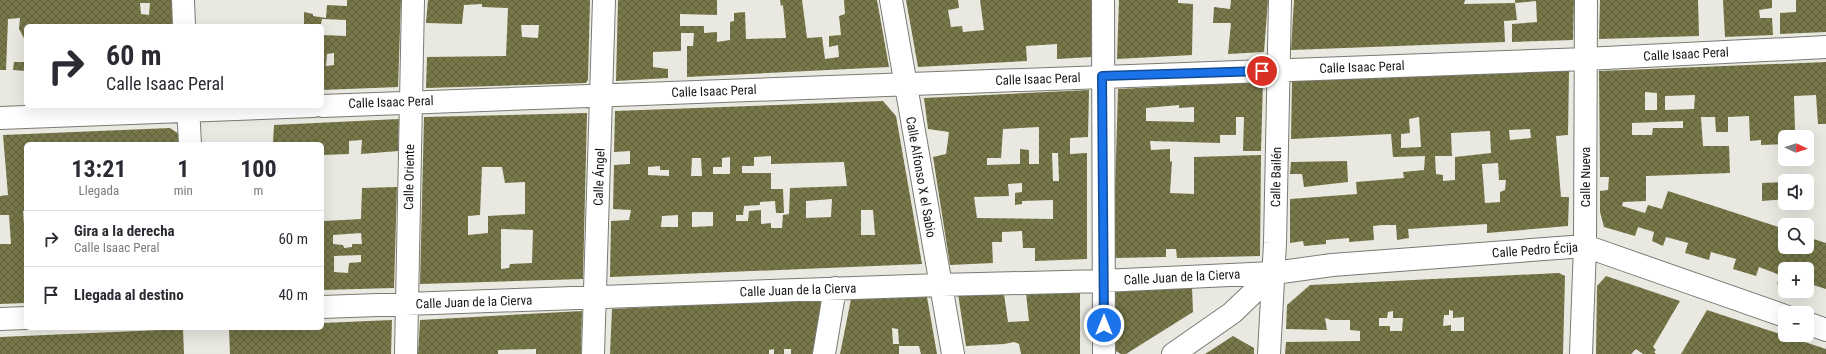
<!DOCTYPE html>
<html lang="es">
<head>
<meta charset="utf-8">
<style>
	:root { --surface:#fff; --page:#f2f2f3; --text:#2b2b33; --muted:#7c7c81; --line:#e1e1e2 }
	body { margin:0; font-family:"Roboto Condensed",sans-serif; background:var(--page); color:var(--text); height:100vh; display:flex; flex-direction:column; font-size:15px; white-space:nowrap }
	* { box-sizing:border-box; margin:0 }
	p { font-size:13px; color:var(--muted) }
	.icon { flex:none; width:22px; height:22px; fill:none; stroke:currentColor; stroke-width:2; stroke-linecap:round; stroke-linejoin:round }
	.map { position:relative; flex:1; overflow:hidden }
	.details { position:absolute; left:24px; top:142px; width:300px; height:188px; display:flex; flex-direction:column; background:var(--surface); border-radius:6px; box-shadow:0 4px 16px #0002 }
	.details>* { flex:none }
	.top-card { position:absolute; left:24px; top:24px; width:300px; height:84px; border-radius:6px; box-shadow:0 4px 16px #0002; background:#fff; color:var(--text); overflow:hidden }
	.needle { width:26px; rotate:94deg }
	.controls { position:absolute; left:1778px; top:130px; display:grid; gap:8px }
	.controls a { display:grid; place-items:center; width:36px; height:36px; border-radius:6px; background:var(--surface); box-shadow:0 4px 16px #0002; font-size:20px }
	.pin { position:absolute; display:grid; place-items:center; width:34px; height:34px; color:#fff; margin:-17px; border:2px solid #fff; border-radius:50%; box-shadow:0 1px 4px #0007 }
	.me { position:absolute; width:44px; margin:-22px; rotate:0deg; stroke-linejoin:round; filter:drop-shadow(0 0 3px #0008) }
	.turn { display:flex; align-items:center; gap:14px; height:84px; padding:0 16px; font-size:18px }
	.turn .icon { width:52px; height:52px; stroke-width:2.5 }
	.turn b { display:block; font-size:28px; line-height:34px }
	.eta { display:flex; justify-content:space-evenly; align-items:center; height:68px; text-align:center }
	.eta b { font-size:24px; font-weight:700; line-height:28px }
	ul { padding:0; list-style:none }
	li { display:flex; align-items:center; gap:12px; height:56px; padding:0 16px; border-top:1px solid var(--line) }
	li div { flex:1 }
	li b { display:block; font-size:15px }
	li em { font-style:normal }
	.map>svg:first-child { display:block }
	.building { fill:url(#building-cross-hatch); fill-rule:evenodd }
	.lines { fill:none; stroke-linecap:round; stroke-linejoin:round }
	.street-casing { stroke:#7a7a74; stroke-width:24 }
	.street { stroke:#fff; stroke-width:22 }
	.route-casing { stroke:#114b97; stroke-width:10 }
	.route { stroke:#1a73e8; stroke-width:7 }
	.labels { text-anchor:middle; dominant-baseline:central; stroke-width:3; stroke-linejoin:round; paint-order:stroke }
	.street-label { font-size:13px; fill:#161614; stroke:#fffffe }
</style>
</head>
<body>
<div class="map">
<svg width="1826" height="354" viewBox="0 0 1826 354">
	<defs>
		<pattern id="building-cross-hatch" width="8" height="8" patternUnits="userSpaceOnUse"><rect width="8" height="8" fill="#77774a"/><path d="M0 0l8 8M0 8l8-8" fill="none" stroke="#61613c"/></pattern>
	</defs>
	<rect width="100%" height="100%" fill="#e9e9e1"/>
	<path class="building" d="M0 0H175V26H72L56 24V26H26V42L19 29 20 18 8 19 6 70H0ZM140 3H150L149 15 141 14Z
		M347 0H401L398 87 322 90V35L346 36V20L322 19 321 24H312V26L292 25 304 24V12L313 14V16L326 18 327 5 347 6ZM334 53V65L326 66 327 54Z
		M428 0H590L588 80 586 83 426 88 427 57 506 56 508 8 482 7V4L464 5 462 24 426 23ZM521 25H539L538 38 522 37Z
		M618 0H717V15L680 14V26H704V33L717 32V42L730 40V22L734 21V13L745 12 746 39 786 38 783 5 781 6 780 0H802L807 38 822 37 825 59 839 57 838 45 829 47V36L841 35 839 16 845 14 844 0H877L889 67 687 77V46H693L694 33H681V51L653 52V67L668 69V78L616 81Z
		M906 0H958L959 8 948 10 951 27 962 26 963 32 984 30 980 0H1093L1092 57 1057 59V44L1026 46 1027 61 918 67Z
		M1119 0H1178V3L1193 4 1192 55 1117 59Z
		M1231 0H1268L1264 52 1228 54 1231 23H1213L1214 7 1230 9Z
		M1294 0H1465L1464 4 1515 3 1517 20 1504 21 1505 42 1291 50Z
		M1515 0H1574L1573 40 1512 42V24L1537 22 1536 1 1515 3Z
		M1600 0H1698L1699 36 1599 39Z
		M1723 0H1772V8L1759 10 1760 18H1772L1773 35 1725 37Z
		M1796 0H1826V32L1780 34V13L1796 12Z
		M14 62H26V71L13 70Z
		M1826 62V124H1818L1816 95 1794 96 1795 131 1786 132 1785 144 1761 145V140L1750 141 1749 116 1728 117V132H1716L1715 117H1701L1703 146H1729L1730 173 1646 176V201L1623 202 1622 206 1645 213 1648 205 1662 209 1668 191 1785 229V247H1807V237L1826 243V289L1807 283V269H1785V286L1777 284 1780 275 1759 267 1756 276 1733 269 1736 259 1711 252 1709 260 1685 253 1688 243 1666 237 1663 246 1652 241 1654 232 1638 227 1635 236 1604 227 1600 212V191L1608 190 1609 177H1600L1599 71ZM1645 92 1657 93V110H1645ZM1695 95 1694 109 1665 110V96ZM1683 121V128H1653L1652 135H1632V123Z
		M1569 71 1568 135 1556 136 1561 197H1569L1568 226 1487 233V224L1408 229 1409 238 1397 240 1396 225H1382L1373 226 1374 240 1349 242V238L1326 240V244L1304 246 1303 241 1290 243V199L1357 194 1356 182 1404 178 1403 172 1424 170 1425 156 1393 157 1391 134 1291 139 1292 81ZM1419 117 1421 147 1401 148V134L1410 133 1409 119ZM1530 129 1531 138 1510 140 1509 130ZM1490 131 1491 153 1455 157V180L1443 181V175L1436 174 1435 156H1452L1451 133ZM1498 163 1499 180H1506L1505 190 1500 192V202L1485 203 1482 164Z
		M1263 82 1261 151H1243L1244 117H1236V135H1220V143L1150 141 1151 150 1170 149V162L1172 161 1170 193 1194 194V157L1261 155 1260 256 1177 258 1176 249H1166V257L1113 258 1118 89ZM1179 105V108L1194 107V122L1146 121V108Z
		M1089 90 1088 137 1070 138V154L1087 153V259L1035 261V248H1023L1022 231 1002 232V242H992L993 263 950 265 933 157 946 154 949 132 928 129 924 98ZM1039 127V164H1029V150L1020 149V164L987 165V158H1001L1003 129ZM1052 153H1058L1059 181H1053ZM1022 183V192L1015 193V205L1022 204V201L1053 200V219L977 218 974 197 1009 196 1008 184Z
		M883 101 896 116 922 264 610 277 611 221 629 220 631 210 613 209 614 165 630 164V151L614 152 615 111ZM771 156V164L844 162 847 186 790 188 789 214 783 215 782 228H771V223L761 224V210L749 211 748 221H736V215H743L744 206 760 205V202L775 201 776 213H784L783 189H771V173H742V166H754V157ZM730 157V174H713V167H722V158ZM692 158H701L702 176H691ZM660 166V170H669V176L648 175V167ZM832 199 831 217 806 218V201ZM861 210H873L875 235H861ZM692 212H713V226L692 227ZM678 215V227H661L662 216Z
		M587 113 583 279 420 284 424 117ZM482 167H502L505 183 525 182V214L488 216V233L468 235V216L480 215ZM501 229 533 230 532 263 510 264 509 268 501 269Z
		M399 119 398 151 361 154 362 140 349 141V154L322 155V144H266V142L273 143 274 125Z
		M170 128 179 134V144H26V211H23L26 253V303L0 304V244H11L9 215H0V196L8 195 3 135Z
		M1347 161 1348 182 1304 187 1302 174H1290L1291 162Z
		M1785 182V199L1762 201V183Z
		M397 187 394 288 322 290V229H324V221L361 219 362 188ZM361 233 362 244H352V247L344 248 343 245 333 244V235ZM361 255V262L349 263 348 273 334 272V256Z
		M1559 273 1565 276 1563 354H1285L1286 342 1360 341V331L1350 330V320H1330L1329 319 1325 318 1327 330 1286 329 1287 305 1310 285ZM1449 310 1453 311V318L1464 317V331H1451V325L1443 326 1444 315H1449ZM1393 311V318H1403L1402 331H1390V326H1379V318H1387L1388 312Z
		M1606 276 1680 301 1653 347 1656 350 1654 352 1656 354H1643L1636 349 1631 354H1596L1597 286Z
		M1192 287 1193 312 1126 354H1121L1114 350 1113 289Z
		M1026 293H1080V354H1021L1019 344 1014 342 1004 344 966 346 958 294H1004L1008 322 1029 321Z
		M927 297 937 354H921L919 346H899V354H840L851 299ZM892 328 898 329 899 344H893Z
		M824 299 813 354H791V349H784V354H774V349L769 350V354H610L612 309Z
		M1707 310 1826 349V354H1681Z
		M582 311 581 354H536V349L498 350V354H418L420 320Z
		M392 320 391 354H230L229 328H322V323Z
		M183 329 184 354H0V337Z
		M1233 336 1254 348V354H1205Z"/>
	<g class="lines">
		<g class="street-casing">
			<path id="street" d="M183 0 184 26
				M891 0 953 354
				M1103 0 1104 354
				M188 106 190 144
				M322 106 1585 59 1826 47
				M0 118 313 106
				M322 307 940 285 1103 281 1274 273 1332 265 1585 246 1785 316
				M0 319 26 318
				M1807 323 1826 330
				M406 354 413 0
				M593 354 604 0
				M824 354 835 288
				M1173 354 1232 313 1274 273
				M1269 354 1275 243 1280 0
				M1581 354 1585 246 1586 0"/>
		</g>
		<use href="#street" class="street"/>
	</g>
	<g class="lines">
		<g class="route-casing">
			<path id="route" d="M1104 325 1102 76 1262 71"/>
		</g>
		<use href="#route" class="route"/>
	</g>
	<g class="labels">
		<g class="street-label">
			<text transform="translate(1686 54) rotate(-3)">Calle Isaac Peral</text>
			<text transform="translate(1362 67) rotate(-2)">Calle Isaac Peral</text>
			<text transform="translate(1038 79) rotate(-2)">Calle Isaac Peral</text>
			<text transform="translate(714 91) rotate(-2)">Calle Isaac Peral</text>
			<text transform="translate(391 102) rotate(-2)">Calle Isaac Peral</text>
			<text transform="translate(409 177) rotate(-89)">Calle Oriente</text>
			<text transform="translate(599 177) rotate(-88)">Calle Ángel</text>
			<text transform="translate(921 177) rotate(80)">Calle Alfonso X el Sabio</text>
			<text transform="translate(1276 177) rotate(-89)">Calle Bailén</text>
			<text transform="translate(1585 177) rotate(-90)">Calle Nueva</text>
			<text transform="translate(1535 250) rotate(-4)">Calle Pedro Écija</text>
			<text transform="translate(1182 277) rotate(-3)">Calle Juan de la Cierva</text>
			<text transform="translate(798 290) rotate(-2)">Calle Juan de la Cierva</text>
			<text transform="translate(474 302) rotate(-2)">Calle Juan de la Cierva</text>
		</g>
	</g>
</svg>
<div class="controls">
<a><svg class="needle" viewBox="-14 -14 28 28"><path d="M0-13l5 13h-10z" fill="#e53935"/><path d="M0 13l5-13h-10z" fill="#7c7c81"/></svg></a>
<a><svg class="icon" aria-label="sound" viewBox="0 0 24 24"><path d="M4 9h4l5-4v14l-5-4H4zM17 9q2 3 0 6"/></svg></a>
<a><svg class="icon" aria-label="search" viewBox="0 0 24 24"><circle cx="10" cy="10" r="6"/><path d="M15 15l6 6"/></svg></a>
<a>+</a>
<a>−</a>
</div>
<div class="pin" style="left:1262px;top:71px;background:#d93025"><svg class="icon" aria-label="arrive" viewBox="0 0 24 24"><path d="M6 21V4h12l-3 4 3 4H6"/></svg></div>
<svg class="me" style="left:1104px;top:325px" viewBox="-20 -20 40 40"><circle r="17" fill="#1a73e8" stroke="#fff" stroke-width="3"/><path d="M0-11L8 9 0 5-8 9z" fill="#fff"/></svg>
<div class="top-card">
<div class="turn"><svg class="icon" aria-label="right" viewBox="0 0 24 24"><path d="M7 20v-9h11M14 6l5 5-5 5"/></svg><div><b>60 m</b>Calle Isaac Peral</div></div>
</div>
<section class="details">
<div class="eta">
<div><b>13:21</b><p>Llegada</p></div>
<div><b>1</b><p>min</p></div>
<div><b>100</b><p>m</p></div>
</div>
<ul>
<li><svg class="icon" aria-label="right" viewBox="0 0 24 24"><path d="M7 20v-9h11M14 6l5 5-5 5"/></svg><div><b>Gira a la derecha</b><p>Calle Isaac Peral</p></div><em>60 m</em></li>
<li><svg class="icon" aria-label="arrive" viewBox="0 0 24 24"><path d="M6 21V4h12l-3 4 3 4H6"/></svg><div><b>Llegada al destino</b></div><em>40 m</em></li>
</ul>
</section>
</div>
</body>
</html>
